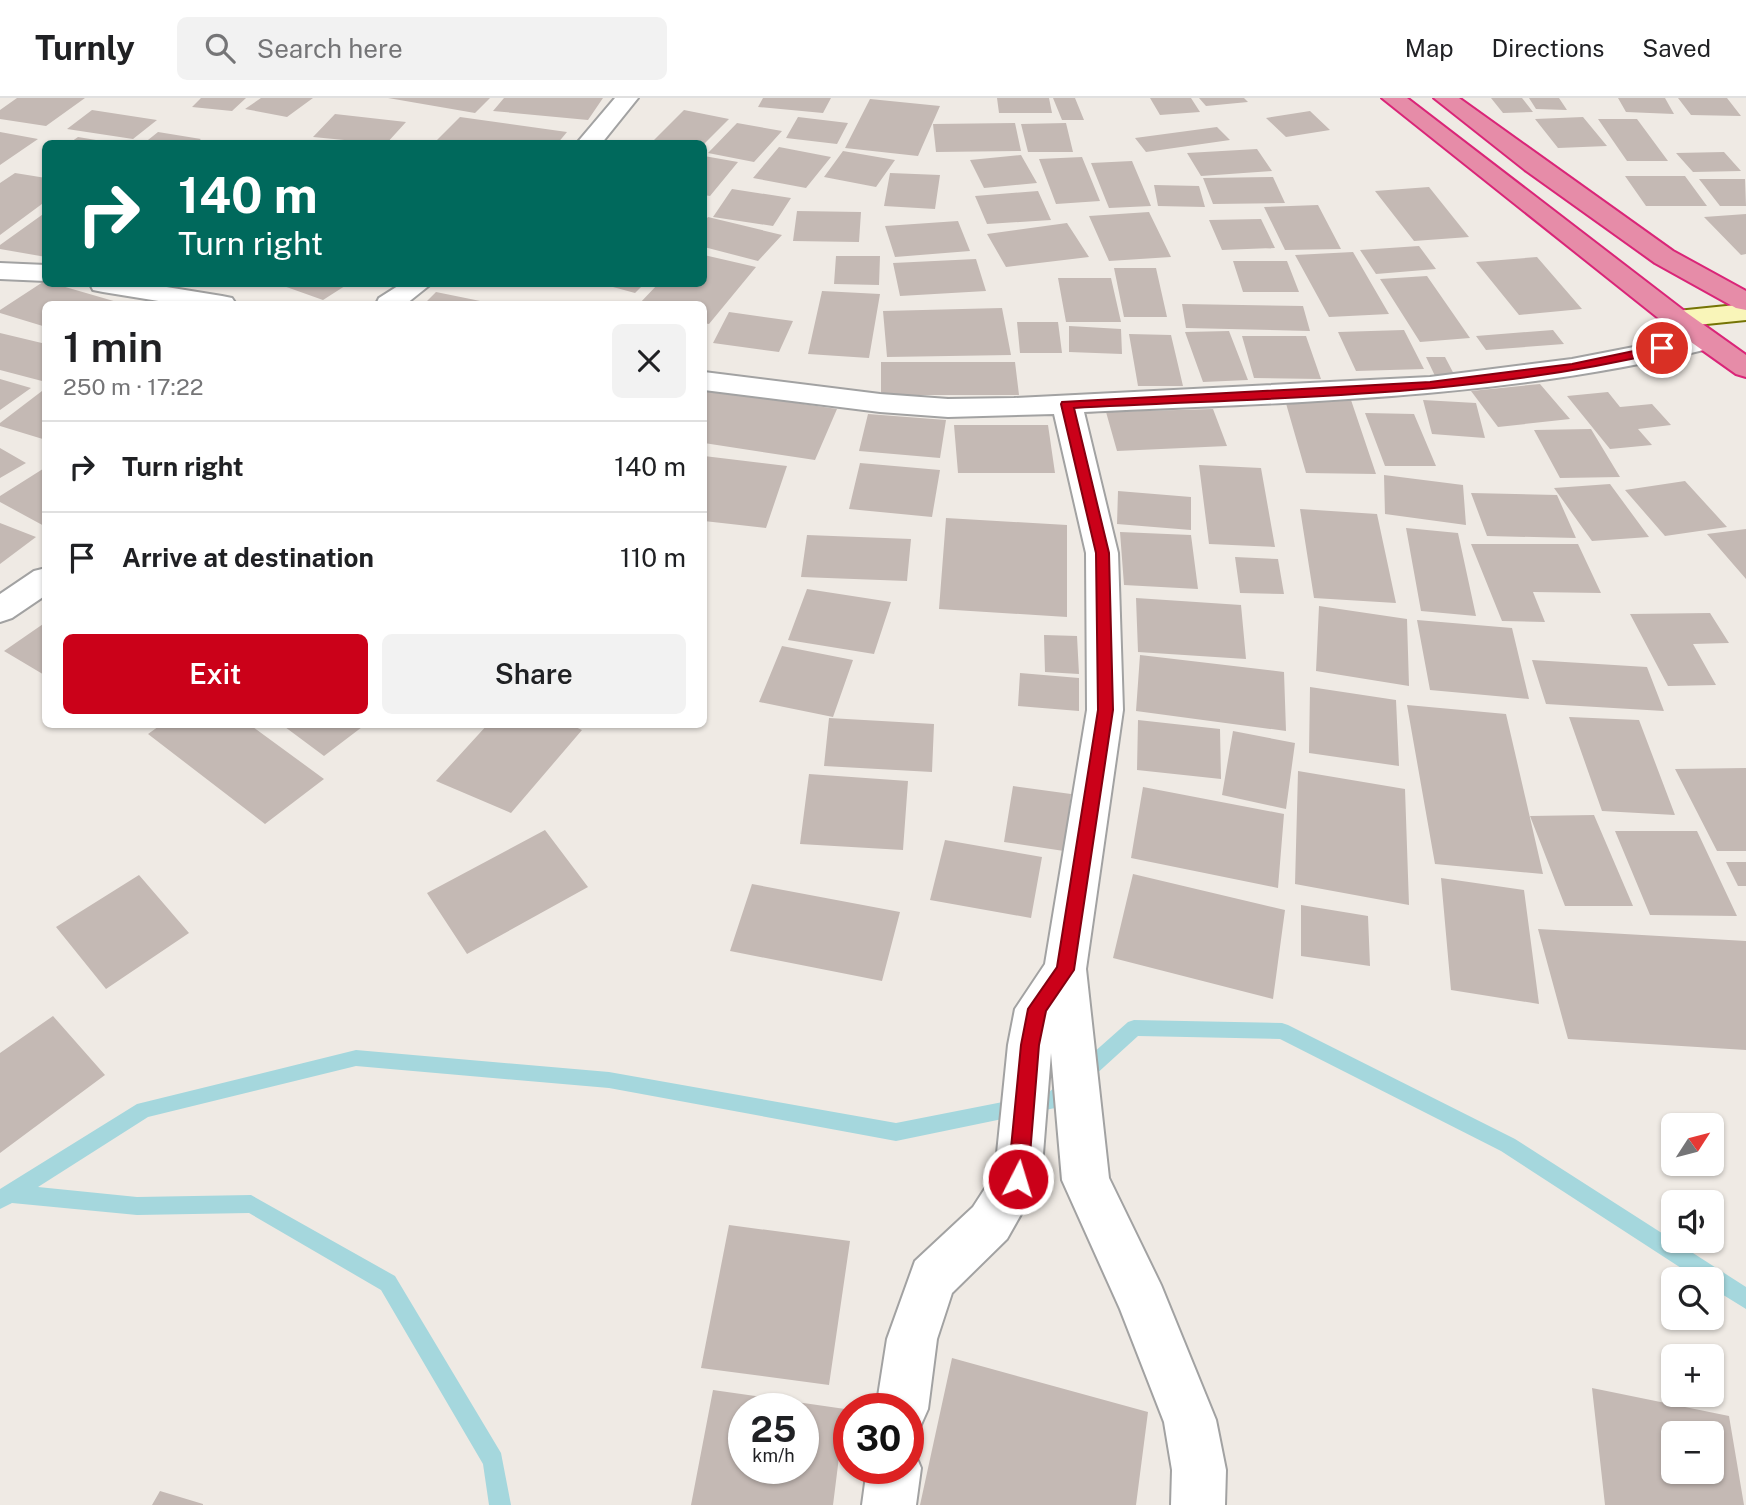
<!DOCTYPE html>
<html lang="en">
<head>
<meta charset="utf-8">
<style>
	:root { --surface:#fff; --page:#f2f2f2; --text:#202124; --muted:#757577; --line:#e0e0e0; --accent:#cb0119 }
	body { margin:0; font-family:"Public Sans",sans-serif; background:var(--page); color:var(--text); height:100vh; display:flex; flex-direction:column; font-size:26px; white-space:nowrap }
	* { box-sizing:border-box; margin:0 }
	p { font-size:23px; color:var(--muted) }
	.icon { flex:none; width:38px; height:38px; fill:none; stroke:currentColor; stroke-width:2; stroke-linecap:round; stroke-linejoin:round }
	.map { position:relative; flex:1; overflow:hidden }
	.side { position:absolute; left:42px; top:203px; width:665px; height:427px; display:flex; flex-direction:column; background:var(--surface); border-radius:10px; box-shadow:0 2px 5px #0004 }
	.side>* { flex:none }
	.guide { position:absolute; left:42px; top:42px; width:665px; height:147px; border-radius:10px; box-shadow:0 2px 5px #0004; background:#00695c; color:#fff; overflow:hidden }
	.needle { width:46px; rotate:54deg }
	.buttons { position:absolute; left:1661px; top:1015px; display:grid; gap:14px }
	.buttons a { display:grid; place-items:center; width:63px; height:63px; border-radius:10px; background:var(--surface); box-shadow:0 2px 5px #0004; font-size:35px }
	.speed { position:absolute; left:728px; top:1295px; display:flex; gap:14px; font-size:35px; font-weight:700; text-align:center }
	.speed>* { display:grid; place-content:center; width:91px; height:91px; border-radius:50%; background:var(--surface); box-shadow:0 2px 5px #0004; line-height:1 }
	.speed small { font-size:18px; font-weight:400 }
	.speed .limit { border:10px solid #d22; background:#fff; color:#111 }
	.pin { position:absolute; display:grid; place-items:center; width:60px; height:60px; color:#fff; margin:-30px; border:4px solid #fff; border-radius:50%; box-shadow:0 2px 7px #0007 }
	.me { position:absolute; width:77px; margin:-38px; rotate:5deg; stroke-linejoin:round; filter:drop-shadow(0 0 5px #0008) }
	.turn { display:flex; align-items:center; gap:24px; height:147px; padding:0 21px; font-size:32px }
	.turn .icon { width:91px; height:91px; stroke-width:2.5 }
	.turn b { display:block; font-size:49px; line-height:60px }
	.round { display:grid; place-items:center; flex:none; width:74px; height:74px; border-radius:10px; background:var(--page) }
	.summary { display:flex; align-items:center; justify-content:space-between; height:119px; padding:0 21px }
	h1 { font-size:42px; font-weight:600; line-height:52px }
	.primary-button { display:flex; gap:14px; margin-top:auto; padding:14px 21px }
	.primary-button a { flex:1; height:80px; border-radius:10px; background:var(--accent); color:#fff; font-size:28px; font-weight:600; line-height:80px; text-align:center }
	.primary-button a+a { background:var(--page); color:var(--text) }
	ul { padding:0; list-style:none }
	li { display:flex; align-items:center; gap:21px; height:91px; padding:0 21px; border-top:2px solid var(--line) }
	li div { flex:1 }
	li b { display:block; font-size:26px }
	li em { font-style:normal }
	header { display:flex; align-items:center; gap:42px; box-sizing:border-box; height:98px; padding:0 35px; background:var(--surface); border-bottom:2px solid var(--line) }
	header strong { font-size:33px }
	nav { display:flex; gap:38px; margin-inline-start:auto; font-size:24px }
	.search { width:490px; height:63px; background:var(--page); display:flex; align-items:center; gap:18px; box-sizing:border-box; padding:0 24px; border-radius:10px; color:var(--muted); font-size:26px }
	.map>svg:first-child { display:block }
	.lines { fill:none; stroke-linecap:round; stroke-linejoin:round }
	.stream { fill:#a5d7dd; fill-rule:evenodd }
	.building { fill:#c4b9b4; fill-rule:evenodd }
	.street-casing { stroke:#a2a2a2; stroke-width:4 }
	.secondary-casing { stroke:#757405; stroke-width:4 }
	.highway-casing { stroke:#da2578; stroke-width:4 }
	.street { fill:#fff; fill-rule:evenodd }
	.secondary { fill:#f9f5b9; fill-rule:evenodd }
	.highway { fill:#e68ca8; fill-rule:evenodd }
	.route { fill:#cb0119; stroke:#840110; stroke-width:2 }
</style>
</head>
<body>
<header>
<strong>Turnly</strong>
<div class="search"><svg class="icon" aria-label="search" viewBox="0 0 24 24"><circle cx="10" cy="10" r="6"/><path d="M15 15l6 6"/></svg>Search here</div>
<nav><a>Map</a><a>Directions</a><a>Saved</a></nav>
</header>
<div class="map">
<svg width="1746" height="1407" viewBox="0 0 1746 1407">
	<rect width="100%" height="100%" fill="#efeae4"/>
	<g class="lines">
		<path class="stream" d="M1134 922 1282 925 1288 927 1515 1041 1746 1189V1211L1712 1190V1181H1698L1501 1053 1280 941 1138 938 1060 1009 896 1043 609 990 356 968 148 1019 38 1089 137 1099 251 1097 395 1178 501 1355 511 1407H489L483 1366 381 1192 249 1115 137 1117 12 1105 0 1111V1091L137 1006 356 952 609 974 896 1025 1048 995 1128 924Z"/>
	</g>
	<path class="building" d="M17 0H85L46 28 0 21V12Z
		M201 0H246L232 13 192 9Z
		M261 0H313L287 19 245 11Z
		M388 0H490L475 15Z
		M504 0H603L588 22 493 13Z
		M763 0H831L823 15 758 9Z
		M997 0H1049L1052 15H999Z
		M1053 0H1075L1084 22H1062Z
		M1150 0H1191L1200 14 1160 17Z
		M1199 0H1244L1248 4 1206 8Z
		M1491 0H1522L1533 14 1503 15Z
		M1529 0H1559L1567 12 1536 11Z
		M1618 0H1665L1674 16 1626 14Z
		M1678 0H1727L1741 18 1691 17Z
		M870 1 940 8 918 58 845 50Z
		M92 12 157 22 133 41 67 31Z
		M684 12 729 21 704 46H674L654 42Z
		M1310 13 1330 32 1286 39 1266 20Z
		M335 16 406 24 386 46 313 39Z
		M460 19 567 34 557 46 434 45Z
		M798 19 848 25 837 46 786 40Z
		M1583 19 1607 48 1558 50 1535 21Z
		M1598 21H1637L1668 63H1627Z
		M737 25 782 33 754 64 708 55Z
		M1015 25 1021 53 936 54 933 26Z
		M1066 25 1073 54H1028L1021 26Z
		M1217 29 1230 42 1146 54 1135 40Z
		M0 34 38 41 0 67Z
		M158 34 201 41 195 46H143Z
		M78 39 108 44 107 46H68Z
		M779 49 831 59 806 90 753 80Z
		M1257 51 1272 73 1201 78 1187 55Z
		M843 53 895 62 876 89 824 79Z
		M1724 54 1741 73 1693 74 1676 55Z
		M1021 57 1037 85 984 90 970 62Z
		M704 58 738 64 710 98 704 97Z
		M1082 59 1100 103 1056 106 1039 61Z
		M1132 63 1151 108 1109 110 1091 65Z
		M15 75 46 80V103L0 137V85Z
		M890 75 940 77 935 111 884 108Z
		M1625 78H1685L1707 108H1646Z
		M1273 79 1285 105 1213 106 1203 80Z
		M1699 81H1745L1746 108H1720Z
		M1154 87 1199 88 1205 109 1158 108Z
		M1429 89 1469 139 1414 143 1375 93Z
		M732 91 791 100 773 128 713 119Z
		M1038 93 1051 122 987 126 975 98Z
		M1318 107 1341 151 1285 152 1264 109Z
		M797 113 861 114 859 144 793 143Z
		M46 114V159L0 151V147Z
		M1149 114 1171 159 1109 163 1089 118Z
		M1746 116V156L1741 157 1704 119Z
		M708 119 782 137 758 163 704 149V124Z
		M1261 121 1275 150 1222 152 1209 122Z
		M958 123 970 153 895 159 885 128Z
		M1067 125 1089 159 1006 169 987 136Z
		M1419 148 1436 171 1376 176 1360 152Z
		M1353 154 1389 216 1329 219 1295 157Z
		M704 157 756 169 709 226 704 225V206H639L658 186H704Z
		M836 158H880L879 187 834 186Z
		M1537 159 1582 211 1519 217 1476 164Z
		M976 161 986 193 900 198 893 165Z
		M1233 163H1287L1299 194H1243Z
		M1114 170H1156L1167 219H1124Z
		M1427 178 1470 240 1420 244 1380 181Z
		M1058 180H1111L1121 224H1066Z
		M46 182V186H55L117 204 46 206V229L0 215V212Z
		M278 186H348L323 202Z
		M602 186H644L635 195Z
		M822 193 880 196 869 260 808 256Z
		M436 194 490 205V206H424Z
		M1182 206 1303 208 1310 233 1186 230Z
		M1002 210 1011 257 887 259 883 213Z
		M729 214 793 223 779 254 713 245Z
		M1017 224H1058L1062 255H1020Z
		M1069 228 1121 231 1122 256 1069 254Z
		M1404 232 1424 271 1356 273 1338 234Z
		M1553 232 1564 246 1486 252 1476 238Z
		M1229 233 1248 282 1203 284 1185 234Z
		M0 235 46 246V281L42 283 0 272Z
		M1129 236 1171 237 1183 288H1138Z
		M1242 238H1306L1321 281 1254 280Z
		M1426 259H1445L1456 280H1436Z
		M881 264H1015L1019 297H881Z
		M0 281 31 290 0 312Z
		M1540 286 1570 321 1498 329 1471 293Z
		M704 291 837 311 815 362 704 345Z
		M42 293 46 294V342L0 328V325Z
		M1608 294 1620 309 1652 306 1671 327 1638 331 1652 347 1610 351 1567 298Z
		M1285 302H1351L1376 376 1306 375Z
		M1423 302 1476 305 1485 340 1432 336Z
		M1213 311 1227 348 1117 353 1106 314Z
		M1365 315 1414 316 1436 368H1385Z
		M868 316 946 322 940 360 859 353Z
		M954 327H1048L1055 375H958Z
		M1591 331 1620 379 1560 380 1534 332Z
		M0 350 26 365 0 380Z
		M704 358 787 368 766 430 704 423Z
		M860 365 940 372 932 419 849 411Z
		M1199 367 1261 370 1275 449 1209 446Z
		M46 369V429L0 404V398Z
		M1384 377 1463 387 1466 427 1385 416Z
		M1685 383 1727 429 1665 438 1625 392Z
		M1610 386 1649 439 1592 443 1554 390Z
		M1118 393 1191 399V432L1117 426Z
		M1471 395 1557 397 1576 440 1487 438Z
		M1300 411 1377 416 1396 505 1314 500Z
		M946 420 1067 427V519L939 511Z
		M0 425 36 439 0 466Z
		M1406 430 1458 435 1476 518 1421 513Z
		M1746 431V481L1707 436Z
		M1120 434 1191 437 1198 491 1124 487Z
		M807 437 911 441 907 483 801 479Z
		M1471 446H1578L1601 495 1533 494 1545 524 1502 523Z
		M1235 459 1278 461 1284 496 1240 495Z
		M807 491 891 504 874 556 788 542Z
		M1136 500 1241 507 1246 561 1138 554Z
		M1319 508 1407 521 1409 588 1316 573Z
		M1710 515 1729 545 1693 546 1716 587 1668 588 1630 516Z
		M1417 522 1512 530 1529 601 1430 592Z
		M46 524V578L4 553Z
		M1044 537 1077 538 1079 576 1045 574Z
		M782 548 853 562 833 619 759 604Z
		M1140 557 1284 574 1286 633 1136 613Z
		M1532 562 1647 569 1664 613 1546 606Z
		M1020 575 1079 580V613L1018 608Z
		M1310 589 1396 602 1399 668 1309 655Z
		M1407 607 1506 616 1543 776 1435 766Z
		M1569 619 1639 622 1675 717 1602 713Z
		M829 620 934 626 932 674 824 668Z
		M1138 622 1220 631 1221 681 1137 672Z
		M162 626H249L324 681 265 726 148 636Z
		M281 626H366L324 658Z
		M488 626H569L582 632 511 715 436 683Z
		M1233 633 1295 645 1286 711 1222 697Z
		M1746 670V753H1717L1675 671Z
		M1298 673 1405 691 1409 807 1295 786Z
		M809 676 908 683 903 752 800 746Z
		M1013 688 1071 696 1064 753 1004 744Z
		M1143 689 1284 716 1278 790 1131 760Z
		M1594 717 1633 808H1565L1530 718Z
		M545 732 588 789 467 856 427 795Z
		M1615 733H1697L1737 818 1650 817Z
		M945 742 1042 759 1031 820 930 802Z
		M1726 764H1746V788H1738Z
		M1133 776 1285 812 1273 901 1113 860Z
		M139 777 189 835 106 891 56 829Z
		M1441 780 1524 792 1539 906 1451 892Z
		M752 786 900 814 882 883 730 853Z
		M1301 807 1368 818 1370 868 1301 858Z
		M1538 831 1746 843V952L1568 941Z
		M53 918 105 977 0 1055V955Z
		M729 1127 850 1143 829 1287 701 1270Z
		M952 1260 1148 1314 1136 1407H920Z
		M1592 1290 1729 1318 1744 1407H1605ZM1673 1335H1712V1374H1673Z
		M713 1292 845 1311 833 1407H691ZM744 1311H803V1370H744Z
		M160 1393 203 1406V1407H152Z"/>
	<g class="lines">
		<g class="street-casing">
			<path id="street" d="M615 0H638L601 46H576Z
				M0 165 46 167V183L0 181Z
				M90 186H148L222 198 232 200 236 206H177L103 194 93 192Z
				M401 186H431L406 206H376L379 200Z
				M1706 235 1716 237 1720 243 1716 249C1507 301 1297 304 1084 314L1118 455 1123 612 1086 871 1109 1080 1161 1187 1216 1322 1226 1372 1225 1407H1171L1172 1372 1164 1324 1120 1211 1062 1082 1051 955 1041 1081 1007 1141 952 1195 937 1241 928 1311 920 1329 908 1334V1311H876L887 1241 915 1163 973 1109 995 1075 1008 947 1015 911 1045 866 1087 612 1086 455 1054 316 948 319 880 314 704 292V274L880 296 948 301 1014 300 1430 279 1572 261Z
				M46 470V497L12 520 0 524V496L34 473Z
				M908 1349 913 1351 921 1370 916 1407H862L867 1370H908Z"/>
		</g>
		<g class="secondary-casing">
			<path id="secondary" d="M1746 206V222L1677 229 1667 227 1663 221 1667 215 1677 213Z"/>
		</g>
		<g class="highway-casing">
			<path id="highway" d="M1382 0H1407L1687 215 1746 257V279L1736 276 1667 227Z
				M1434 0H1459L1673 153 1746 193V212L1736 210 1655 165 1525 72Z"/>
		</g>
		<use href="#street" class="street"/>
		<use href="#secondary" class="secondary"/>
		<use href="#highway" class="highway"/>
	</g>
	<path class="route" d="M1662 247 1668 250 1666 253C1473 300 1271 299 1074 310L1109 455 1113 612 1074 872 1046 913 1039 947 1028 1081 1025 1087 1018 1090 1011 1087 1008 1081 1021 947 1028 911 1057 869 1098 612 1096 455 1061 306 1062 304 1430 284 1572 266Z"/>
</svg>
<div class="buttons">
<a><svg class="needle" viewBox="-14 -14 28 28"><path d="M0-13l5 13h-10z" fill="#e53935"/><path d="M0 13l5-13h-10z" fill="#757577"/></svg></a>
<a><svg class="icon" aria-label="sound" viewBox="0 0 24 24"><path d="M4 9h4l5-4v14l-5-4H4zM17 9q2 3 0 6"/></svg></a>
<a><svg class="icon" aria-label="search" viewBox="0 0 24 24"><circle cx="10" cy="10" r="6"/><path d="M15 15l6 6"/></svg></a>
<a>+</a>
<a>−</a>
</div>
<div class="speed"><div>25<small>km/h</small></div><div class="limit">30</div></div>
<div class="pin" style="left:1662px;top:250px;background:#d93025"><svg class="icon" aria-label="arrive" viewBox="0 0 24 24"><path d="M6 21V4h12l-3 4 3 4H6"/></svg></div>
<svg class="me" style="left:1018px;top:1081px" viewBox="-20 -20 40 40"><circle r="17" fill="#cb0119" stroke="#fff" stroke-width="3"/><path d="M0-11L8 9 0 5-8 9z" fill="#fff"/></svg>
<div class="guide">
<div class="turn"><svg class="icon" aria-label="right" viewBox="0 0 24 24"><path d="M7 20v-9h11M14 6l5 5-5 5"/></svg><div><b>140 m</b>Turn right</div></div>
</div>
<section class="side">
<div class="summary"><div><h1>1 min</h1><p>250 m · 17:22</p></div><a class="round"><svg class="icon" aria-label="close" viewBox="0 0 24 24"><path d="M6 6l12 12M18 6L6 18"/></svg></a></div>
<ul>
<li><svg class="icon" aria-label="right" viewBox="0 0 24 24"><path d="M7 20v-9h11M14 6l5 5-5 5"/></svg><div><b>Turn right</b></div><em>140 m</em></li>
<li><svg class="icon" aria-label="arrive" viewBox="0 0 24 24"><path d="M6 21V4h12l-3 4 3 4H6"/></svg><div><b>Arrive at destination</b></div><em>110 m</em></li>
</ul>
<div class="primary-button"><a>Exit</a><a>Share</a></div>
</section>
</div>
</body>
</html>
